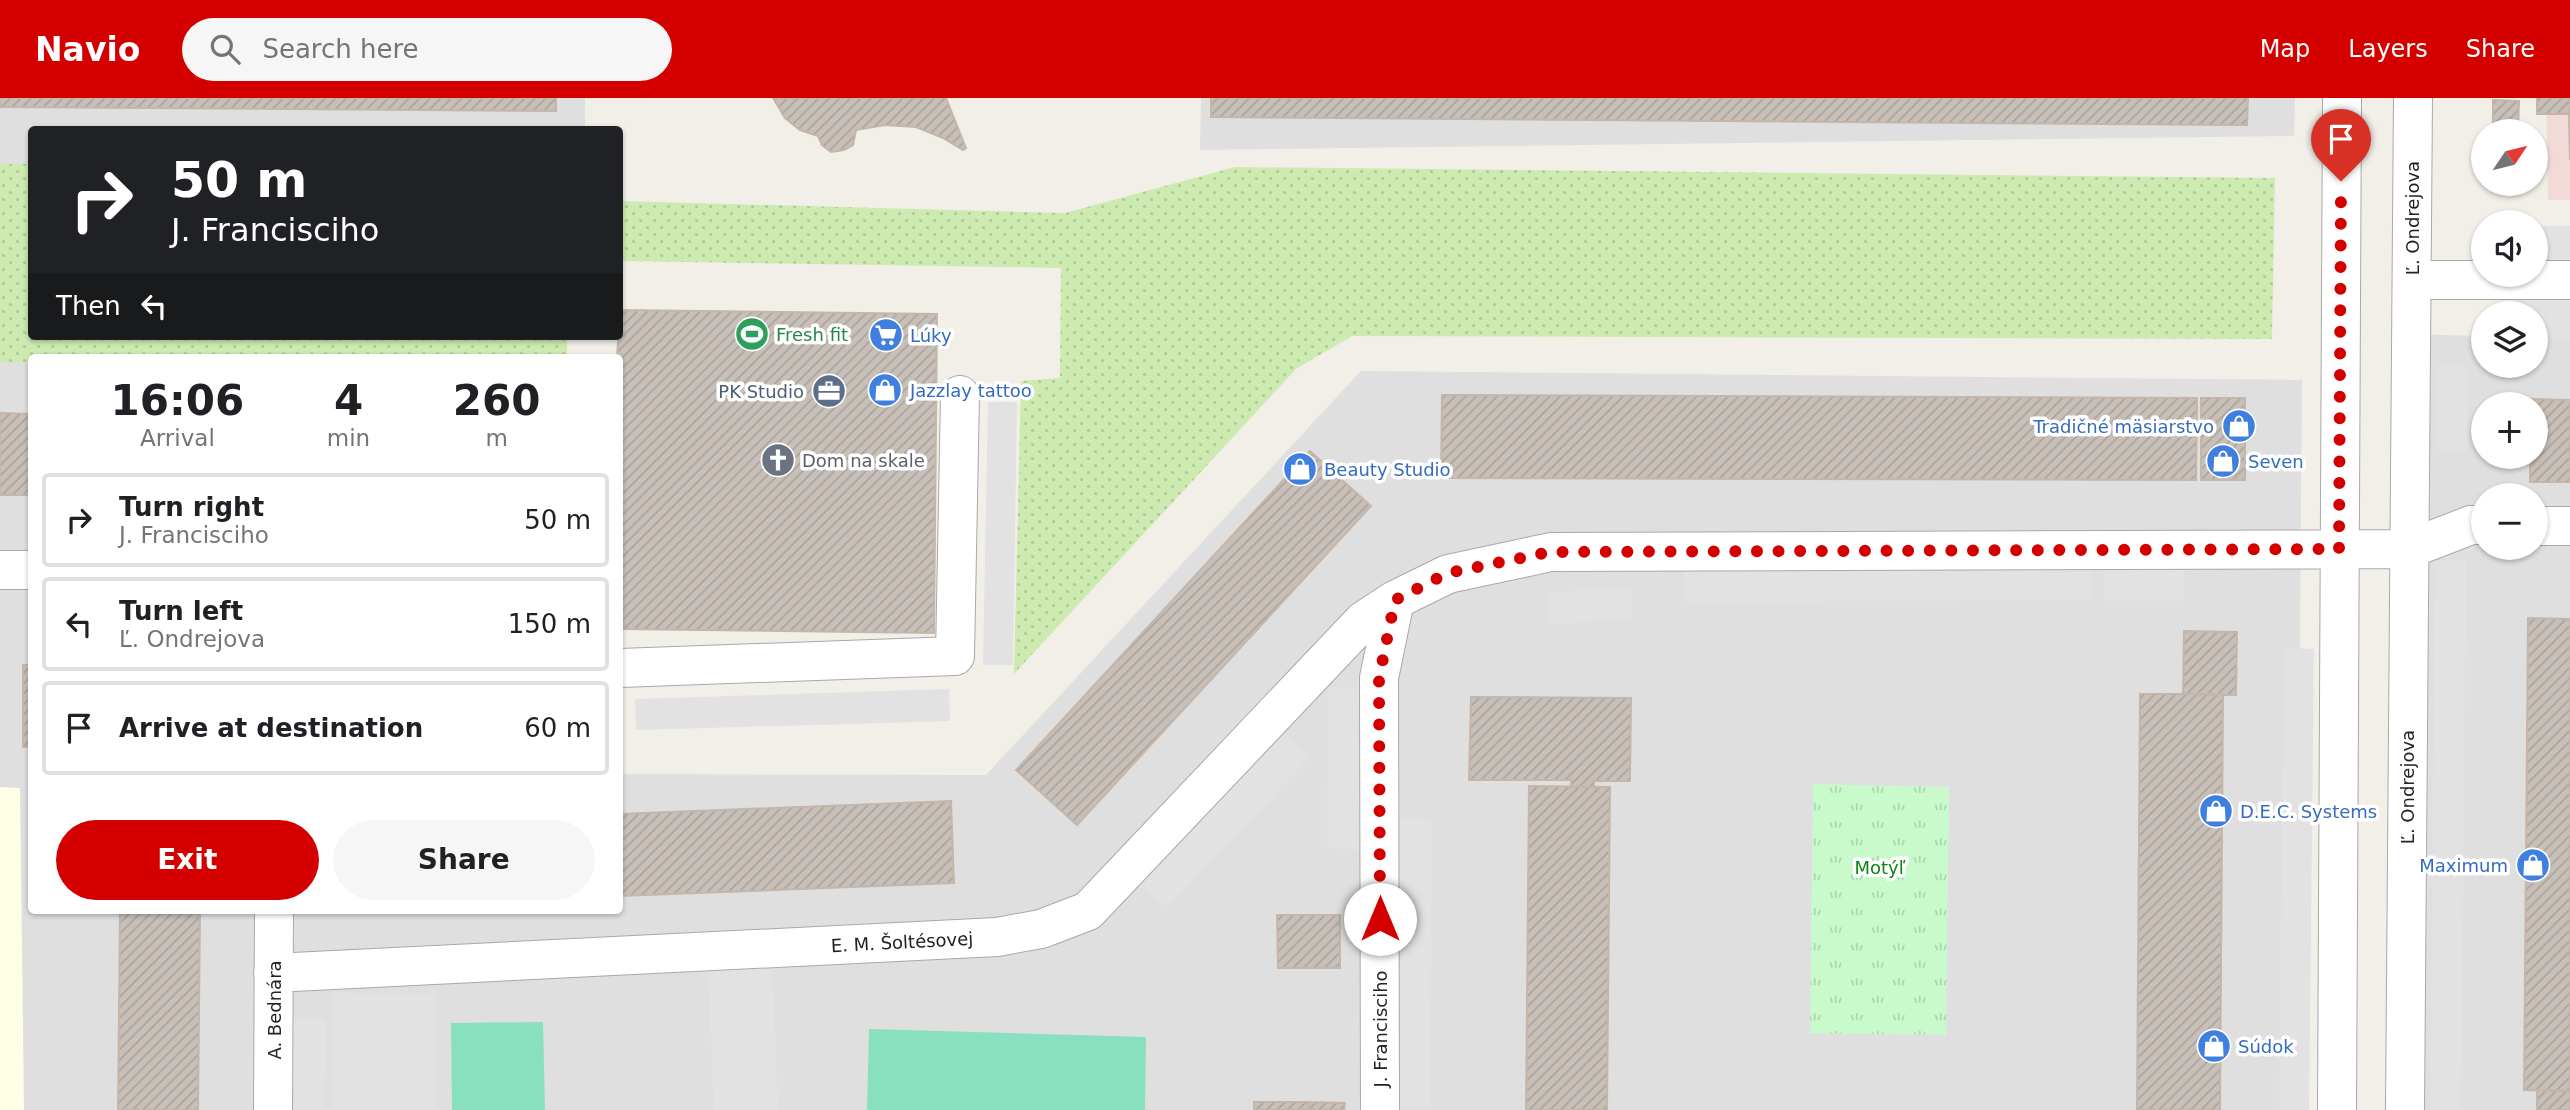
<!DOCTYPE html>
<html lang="en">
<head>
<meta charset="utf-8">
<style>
	:root { --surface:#fff; --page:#f6f6f6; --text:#202124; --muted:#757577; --line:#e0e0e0; --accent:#d40000 }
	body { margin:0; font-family:"DejaVu Sans",sans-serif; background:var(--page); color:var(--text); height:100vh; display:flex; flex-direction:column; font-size:26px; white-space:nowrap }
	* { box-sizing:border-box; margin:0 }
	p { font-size:23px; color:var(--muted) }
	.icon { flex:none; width:38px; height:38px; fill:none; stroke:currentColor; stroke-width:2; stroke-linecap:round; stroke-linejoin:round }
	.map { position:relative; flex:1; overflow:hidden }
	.sheet { position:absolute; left:28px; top:256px; width:595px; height:560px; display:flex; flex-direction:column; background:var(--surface); border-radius:7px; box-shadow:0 2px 5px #0004 }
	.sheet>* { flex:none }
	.guide { position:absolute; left:28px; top:28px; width:595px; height:214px; border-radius:7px; box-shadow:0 2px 5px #0004; background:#202124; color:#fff; overflow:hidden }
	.needle { width:46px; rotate:55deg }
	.controls { position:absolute; left:2471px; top:21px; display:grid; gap:14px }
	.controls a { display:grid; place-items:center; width:77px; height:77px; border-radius:50%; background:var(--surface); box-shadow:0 2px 5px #0004; font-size:35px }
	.pin { position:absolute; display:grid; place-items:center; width:60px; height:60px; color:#fff; margin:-72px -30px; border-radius:50% 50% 50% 0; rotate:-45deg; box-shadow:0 0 7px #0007 }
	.pin .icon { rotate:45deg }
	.me { position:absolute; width:77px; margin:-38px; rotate:0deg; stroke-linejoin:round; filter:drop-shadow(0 0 5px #0008) }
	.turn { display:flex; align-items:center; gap:24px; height:147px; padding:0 28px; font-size:32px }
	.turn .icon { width:91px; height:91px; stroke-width:2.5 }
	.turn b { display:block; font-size:49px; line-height:60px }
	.then { display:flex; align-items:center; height:66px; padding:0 28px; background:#0003; gap:14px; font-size:26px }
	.eta { display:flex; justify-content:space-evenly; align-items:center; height:119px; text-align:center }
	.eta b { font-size:42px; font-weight:700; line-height:49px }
	.cta { display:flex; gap:14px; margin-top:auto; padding:14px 28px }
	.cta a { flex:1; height:80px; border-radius:42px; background:var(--accent); color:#fff; font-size:28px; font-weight:700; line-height:80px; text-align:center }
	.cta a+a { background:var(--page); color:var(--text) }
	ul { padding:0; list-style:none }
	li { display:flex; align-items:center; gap:21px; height:94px; margin:0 14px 10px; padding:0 14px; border:4px solid var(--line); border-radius:7px }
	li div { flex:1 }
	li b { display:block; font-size:26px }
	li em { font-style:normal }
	header { display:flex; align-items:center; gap:42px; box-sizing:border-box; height:98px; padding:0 35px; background:var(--accent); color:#fff }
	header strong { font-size:33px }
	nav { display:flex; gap:38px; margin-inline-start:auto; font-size:24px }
	.search { width:490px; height:63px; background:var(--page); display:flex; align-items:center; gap:18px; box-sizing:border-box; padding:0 24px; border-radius:38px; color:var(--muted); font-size:26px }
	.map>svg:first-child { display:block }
	.residential { fill:#e0dfdf; fill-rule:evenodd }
	.commercial { fill:#f2dad9 }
	.education { fill:#ffffe5 }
	.grass { fill:url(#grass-dots) }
	.park { fill:url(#park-tufts) }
	.pitch { fill:#88e0be }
	.parking { fill:#e2e2e2 }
	.building { fill:url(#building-hatch); stroke:#c4b6ab; stroke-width:2 }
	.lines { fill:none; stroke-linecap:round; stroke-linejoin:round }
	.minor-casing { stroke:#a9a9a9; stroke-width:40 }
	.minor { stroke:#fff; stroke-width:38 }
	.route { stroke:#d40000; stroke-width:12; stroke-dasharray:0 21.6 }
	.labels { text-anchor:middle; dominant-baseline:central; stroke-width:7; stroke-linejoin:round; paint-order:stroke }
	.street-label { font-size:18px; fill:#222; stroke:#fff }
	.leisure-label { font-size:18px; fill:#27864d; stroke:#fff; text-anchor:start }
	.shop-label { font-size:18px; fill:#366cbe; stroke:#fff; text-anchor:start }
	.service-label { font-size:18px; fill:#4e5e75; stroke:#fff; text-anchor:end }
	.worship-label { font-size:18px; fill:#5b616d; stroke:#fff; text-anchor:start }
	.park-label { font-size:18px; fill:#0c8416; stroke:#fff }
</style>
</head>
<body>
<header>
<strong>Navio</strong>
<div class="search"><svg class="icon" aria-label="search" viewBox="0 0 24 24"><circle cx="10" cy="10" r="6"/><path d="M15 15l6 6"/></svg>Search here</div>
<nav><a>Map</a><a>Layers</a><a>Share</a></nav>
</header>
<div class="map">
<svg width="2570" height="1012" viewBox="0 0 2570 1012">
	<defs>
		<pattern id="grass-dots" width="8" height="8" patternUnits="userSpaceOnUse" patternTransform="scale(1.75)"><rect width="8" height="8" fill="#cdebb0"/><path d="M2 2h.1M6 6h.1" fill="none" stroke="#b0c997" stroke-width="1.8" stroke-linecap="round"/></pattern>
		<pattern id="park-tufts" width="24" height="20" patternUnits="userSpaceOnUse" patternTransform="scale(1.75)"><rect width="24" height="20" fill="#c8facc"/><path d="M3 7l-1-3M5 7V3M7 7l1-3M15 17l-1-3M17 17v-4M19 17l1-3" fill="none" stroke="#acd6af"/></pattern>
		<pattern id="building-hatch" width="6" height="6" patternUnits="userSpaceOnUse" patternTransform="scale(1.75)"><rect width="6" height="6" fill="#c7bfb8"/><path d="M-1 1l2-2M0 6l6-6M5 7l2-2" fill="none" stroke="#aba49e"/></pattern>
	</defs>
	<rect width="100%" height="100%" fill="#f2efe9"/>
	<path class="residential" d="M0 0H585V31L32 32 31 66H0Z
		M1201 0H2295L2294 38 1200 52Z
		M2403 236 2483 238V268H2536V239H2570V1012H2399ZM2483 306H2536V359H2483ZM2483 397H2536V450H2483Z
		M0 264H31L32 812H620V676L986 677 1361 273 2302 282 2296 1012H0Z"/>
	<path class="commercial" d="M2546 0H2570V102H2548Z"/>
	<path class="education" d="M0 689 20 690 24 1012H0Z"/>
	<path class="grass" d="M0 66H31L32 238H567V259H32L31 264H0Z
		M1235 69 2275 80 2272 241 1352 238 1296 271 1014 576 1021 283 1060 280 1061 170 620 163V103L1065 115Z"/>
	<path class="park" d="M1813 686 1949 689 1946 937 1810 935Z"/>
	<path class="pitch" d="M543 924 545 1012H452L451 925Z
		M869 931 1146 939 1145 1012H867Z"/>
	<path class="parking" d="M2536 128H2570V240H2536V215H2515V177H2536Z
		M2437 267 2467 268V354L2437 353Z
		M988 304H1017L1013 567H983Z
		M2435 463H2466L2461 1012H2430Z
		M2105 468H2184V503H2104Z
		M2091 469 2092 502 1684 504V470Z
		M1631 489 1633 520 1549 527 1546 495Z
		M2284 550 2314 551 2309 1012H2279Z
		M1328 589H1360V752L1327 750Z
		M949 591 950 623 636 632 635 601Z
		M1281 631 1310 659 1167 810 1138 782Z
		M1400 719 1432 721 1430 1010H1397Z
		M772 864 778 1012H714L708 867Z
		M332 895 436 896V1012H332Z
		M293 919 326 921 325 1012H292Z"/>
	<path class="building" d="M0 0H556V13L0 9Z
		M773 0H946L966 50 963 52 943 40 916 29 885 27 856 32 853 47 844 52 831 54 822 47 818 38 800 32 785 20Z
		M1211 0H2248L2247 27H2236L1211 19Z
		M2537 0H2570V62L2569 16H2537Z
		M2493 2 2519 3 2518 33H2493Z
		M620 212 937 216 934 535 620 531V259H617Z
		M1442 297 2197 300 2196 382 1441 380Z
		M2201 300H2245V382H2201Z
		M2532 301 2570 302V384H2530V359H2536V306H2532Z
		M0 315 32 316V397H0Z
		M1310 353 1371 408 1077 727 1016 672Z
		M2528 520 2570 521V993L2524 992Z
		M2184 533 2237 534 2236 597 2183 596Z
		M23 567H32V649H23Z
		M2140 596H2223L2220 1012H2137Z
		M1471 599 1631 600 1630 683H1594V689L1571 688V682H1469Z
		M1529 688 1610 689 1607 1012H1526Z
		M951 703 954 785 620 798V716Z
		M120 812H200L198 1012H118Z
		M1277 817H1340V870H1278Z
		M2537 992 2570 993V1012H2537Z
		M1254 1004H1309V1012H1254Z
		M1309 1004 1345 1005 1344 1012H1309Z"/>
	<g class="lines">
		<g class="minor-casing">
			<path id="minor" d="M2412 182H2570
				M2536 428H2570
				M0 472H32
				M620 570 955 558 960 297
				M273 875 997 839 1041 831 1088 813 1363 523 1395 502
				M273 1012 274 812
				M1380 1012 1379 580 1395 502 1448 476 1551 454 2409 451 2471 427H2483
				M2337 1012 2342 0
				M2405 1012 2413 0"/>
		</g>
		<use href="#minor" class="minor"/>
	</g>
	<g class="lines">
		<path class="route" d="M1380 821 1379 580 1395 502 1448 475 1550 454 2339 451 2341 83"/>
	</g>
	<defs>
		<g id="stadium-disc" transform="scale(1.75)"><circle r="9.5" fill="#2e9e5b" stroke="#fff"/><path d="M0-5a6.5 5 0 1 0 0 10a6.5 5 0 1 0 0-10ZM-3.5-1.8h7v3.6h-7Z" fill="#fff"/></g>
		<g id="supermarket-disc" transform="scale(1.75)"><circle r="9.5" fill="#3f7fe0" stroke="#fff"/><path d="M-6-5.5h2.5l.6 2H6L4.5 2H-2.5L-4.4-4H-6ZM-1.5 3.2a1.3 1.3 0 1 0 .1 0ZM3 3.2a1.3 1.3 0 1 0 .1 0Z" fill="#fff"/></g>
		<g id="shop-disc" transform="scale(1.75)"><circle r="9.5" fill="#3f7fe0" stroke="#fff"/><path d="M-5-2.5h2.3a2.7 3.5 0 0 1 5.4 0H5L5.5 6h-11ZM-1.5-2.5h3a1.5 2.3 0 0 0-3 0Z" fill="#fff"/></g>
		<g id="office-disc" transform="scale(1.75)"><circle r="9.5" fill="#5c6f8a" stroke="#fff"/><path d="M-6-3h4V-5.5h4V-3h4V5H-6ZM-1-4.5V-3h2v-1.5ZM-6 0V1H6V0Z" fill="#fff"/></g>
		<g id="church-disc" transform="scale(1.75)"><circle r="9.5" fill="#6b7280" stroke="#fff"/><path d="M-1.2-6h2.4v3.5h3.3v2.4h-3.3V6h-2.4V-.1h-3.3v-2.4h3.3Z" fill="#fff"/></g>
	</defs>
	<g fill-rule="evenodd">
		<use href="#stadium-disc" x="752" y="236"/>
		<use href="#supermarket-disc" x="886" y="237"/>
		<use href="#shop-disc" x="885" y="292"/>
		<use href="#office-disc" x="829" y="293"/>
		<use href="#shop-disc" x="2239" y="328"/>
		<use href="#church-disc" x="778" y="362"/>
		<use href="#shop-disc" x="2223" y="363"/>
		<use href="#shop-disc" x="1300" y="371"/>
		<use href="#shop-disc" x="2216" y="713"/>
		<use href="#shop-disc" x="2533" y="767"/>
		<use href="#shop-disc" x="2214" y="948"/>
	</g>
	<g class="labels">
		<g class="street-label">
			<text transform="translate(2412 120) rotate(-90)">Ľ. Ondrejova</text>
			<text transform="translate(2407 689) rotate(-90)">Ľ. Ondrejova</text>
			<text transform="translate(902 844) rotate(-3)">E. M. Šoltésovej</text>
			<text transform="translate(274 912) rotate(-90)">A. Bednára</text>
			<text transform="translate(1380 931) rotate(-90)">J. Francisciho</text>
		</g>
		<g class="leisure-label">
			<text x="776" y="236">Fresh fit</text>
		</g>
		<g class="shop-label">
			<text x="910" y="237">Lúky</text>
			<text x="910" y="292">Jazzlay tattoo</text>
			<text x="2214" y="328" text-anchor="end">Tradičné mäsiarstvo</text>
			<text x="2248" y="363">Seven</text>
			<text x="1324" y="371">Beauty Studio</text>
			<text x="2240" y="713">D.E.C. Systems</text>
			<text x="2508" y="767" text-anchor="end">Maximum</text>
			<text x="2238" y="948">Súdok</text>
		</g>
		<g class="service-label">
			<text x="804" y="293">PK Studio</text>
		</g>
		<g class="worship-label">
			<text x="802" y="362">Dom na skale</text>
		</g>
		<g class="park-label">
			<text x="1880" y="769">Motýľ</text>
		</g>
	</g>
</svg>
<div class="controls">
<a><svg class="needle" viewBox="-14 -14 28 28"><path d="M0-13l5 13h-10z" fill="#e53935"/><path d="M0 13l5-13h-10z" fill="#757577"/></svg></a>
<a><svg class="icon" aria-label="sound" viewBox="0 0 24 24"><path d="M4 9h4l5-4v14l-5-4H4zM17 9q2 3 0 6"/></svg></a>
<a><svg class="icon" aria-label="layers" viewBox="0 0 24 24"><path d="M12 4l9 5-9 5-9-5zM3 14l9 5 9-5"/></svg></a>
<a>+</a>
<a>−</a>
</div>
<div class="pin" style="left:2341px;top:83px;background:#d93025"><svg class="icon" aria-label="arrive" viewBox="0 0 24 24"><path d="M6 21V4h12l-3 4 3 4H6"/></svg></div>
<svg class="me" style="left:1380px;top:821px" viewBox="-20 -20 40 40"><circle r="19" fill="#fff"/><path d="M0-13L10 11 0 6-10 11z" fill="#d40000"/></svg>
<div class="guide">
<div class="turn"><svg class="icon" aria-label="right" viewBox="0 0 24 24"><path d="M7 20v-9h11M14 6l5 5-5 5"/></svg><div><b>50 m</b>J. Francisciho</div></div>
<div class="then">Then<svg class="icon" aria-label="left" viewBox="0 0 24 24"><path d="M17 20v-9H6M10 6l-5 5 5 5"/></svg></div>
</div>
<section class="sheet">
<div class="eta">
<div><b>16:06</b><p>Arrival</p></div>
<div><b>4</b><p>min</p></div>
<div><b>260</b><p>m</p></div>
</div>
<ul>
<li><svg class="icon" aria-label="right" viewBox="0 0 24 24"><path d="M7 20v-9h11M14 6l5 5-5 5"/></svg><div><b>Turn right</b><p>J. Francisciho</p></div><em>50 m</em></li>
<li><svg class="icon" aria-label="left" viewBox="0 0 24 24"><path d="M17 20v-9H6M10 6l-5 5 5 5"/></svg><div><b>Turn left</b><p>Ľ. Ondrejova</p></div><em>150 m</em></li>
<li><svg class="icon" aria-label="arrive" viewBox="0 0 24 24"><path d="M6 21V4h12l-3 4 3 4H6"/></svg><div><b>Arrive at destination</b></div><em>60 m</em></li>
</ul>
<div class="cta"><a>Exit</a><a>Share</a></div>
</section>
</div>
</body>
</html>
